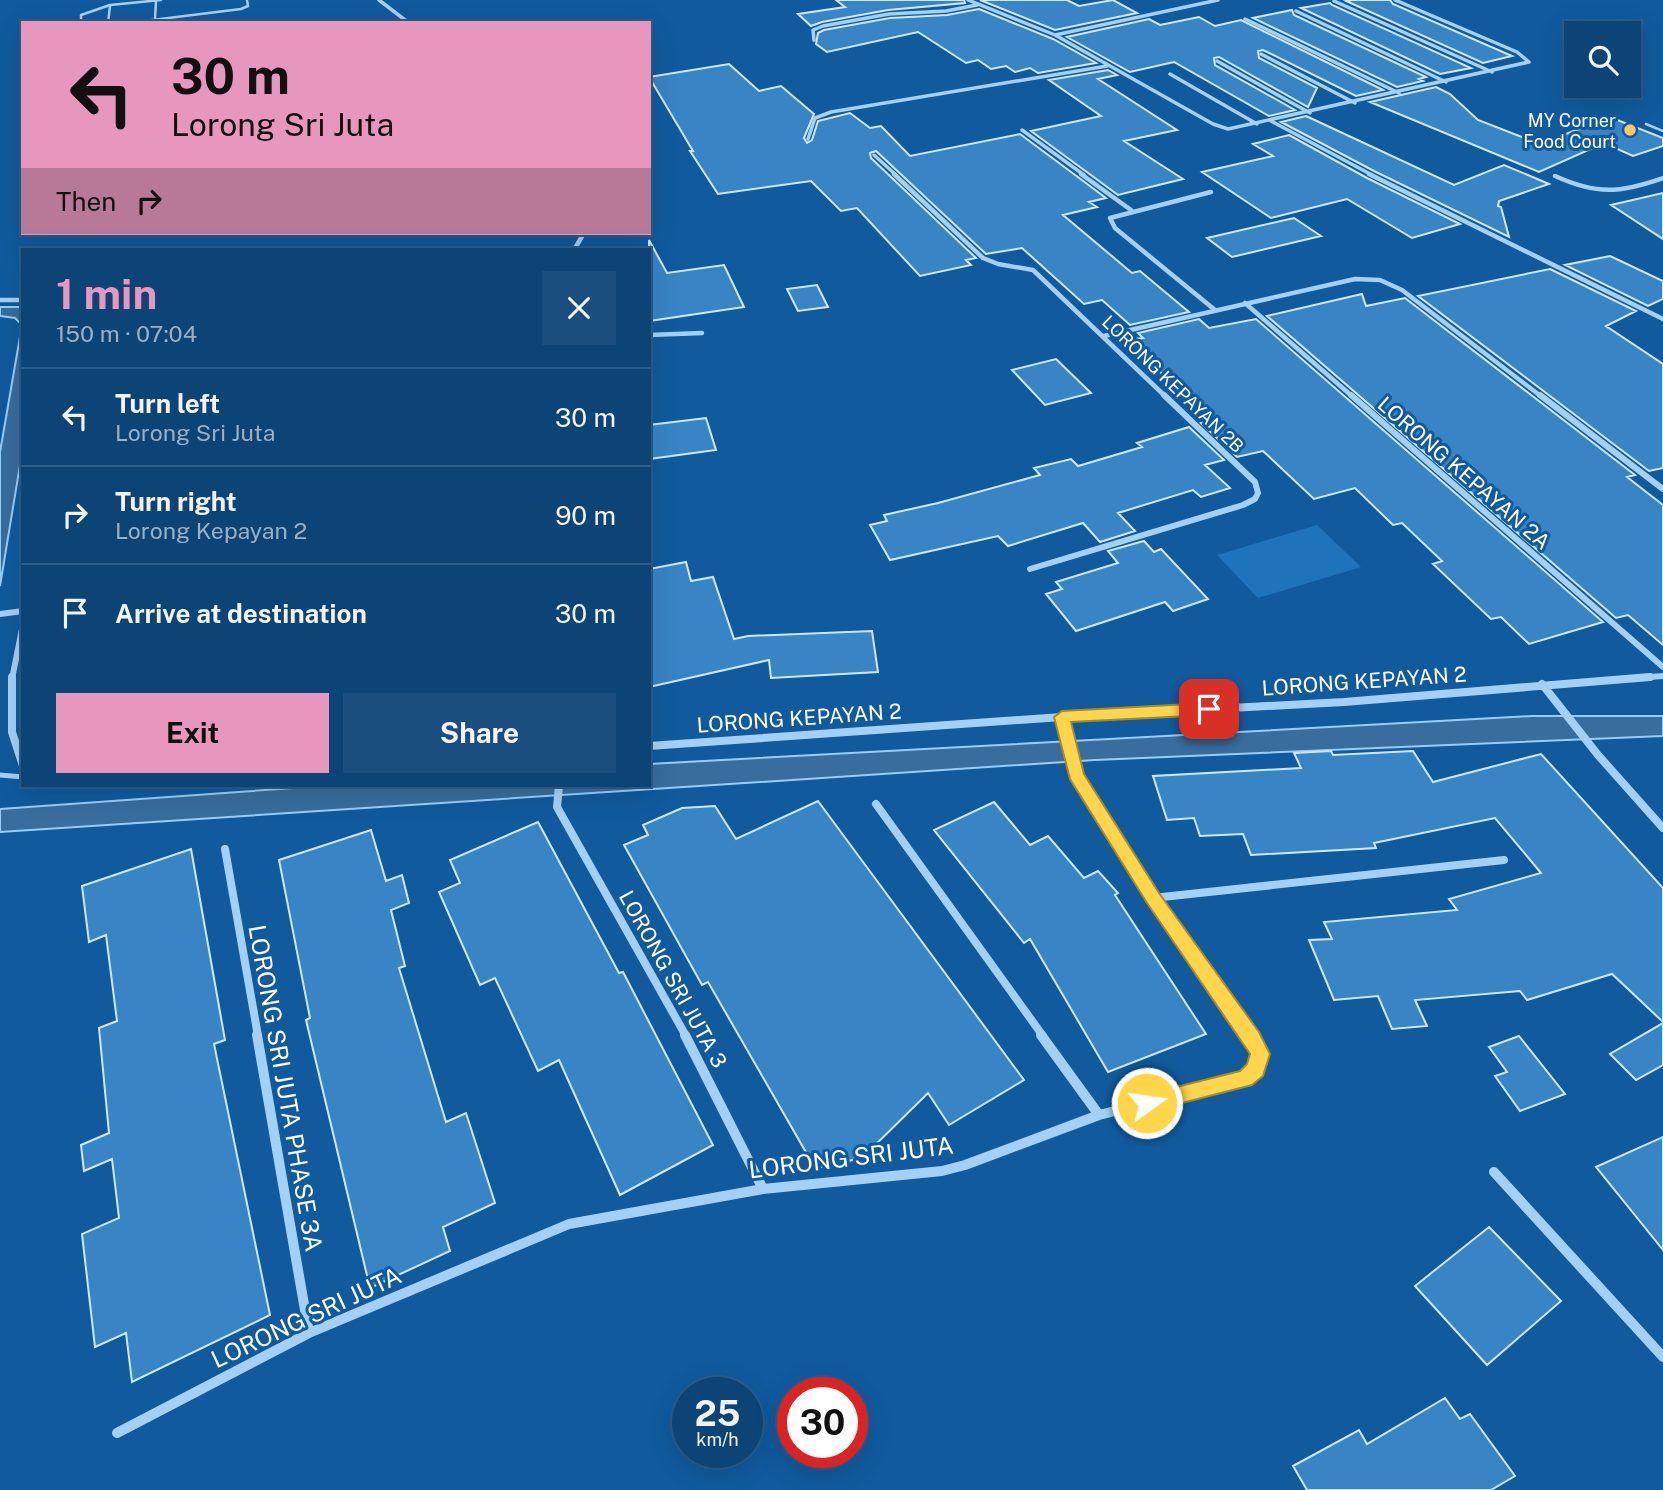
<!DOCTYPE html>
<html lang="en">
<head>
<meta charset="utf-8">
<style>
	:root { --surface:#0c4476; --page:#1a4e7e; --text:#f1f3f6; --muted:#9ab0c5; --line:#2c5c88; --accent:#e797bd }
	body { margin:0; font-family:"Public Sans",sans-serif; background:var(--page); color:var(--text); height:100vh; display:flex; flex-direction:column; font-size:26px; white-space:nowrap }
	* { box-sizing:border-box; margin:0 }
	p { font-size:23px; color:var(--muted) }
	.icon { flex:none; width:38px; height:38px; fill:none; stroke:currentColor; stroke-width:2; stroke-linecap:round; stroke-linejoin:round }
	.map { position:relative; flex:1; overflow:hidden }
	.panel { position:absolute; left:21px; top:248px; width:630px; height:539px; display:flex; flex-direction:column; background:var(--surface); border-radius:0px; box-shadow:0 7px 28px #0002,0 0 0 2px var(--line) }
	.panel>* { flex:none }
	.banner { position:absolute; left:21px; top:21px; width:630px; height:214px; border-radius:0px; box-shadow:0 7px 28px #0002,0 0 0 2px var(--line); background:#e797bd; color:#111; overflow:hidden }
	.controls { position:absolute; left:1564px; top:21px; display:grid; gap:14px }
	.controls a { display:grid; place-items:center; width:77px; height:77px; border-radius:0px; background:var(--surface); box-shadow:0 7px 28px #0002,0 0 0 2px var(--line); font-size:35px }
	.speed { position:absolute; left:672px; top:1377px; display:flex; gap:14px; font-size:35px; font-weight:700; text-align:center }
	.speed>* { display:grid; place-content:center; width:91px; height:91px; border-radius:50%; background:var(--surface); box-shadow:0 7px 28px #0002,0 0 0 2px var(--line); line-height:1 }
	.speed small { font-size:18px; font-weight:400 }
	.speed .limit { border:10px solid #d22; background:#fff; color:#111 }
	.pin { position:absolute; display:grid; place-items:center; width:60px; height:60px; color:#fff; margin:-30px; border-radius:14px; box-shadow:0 4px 10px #0006 }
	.me { position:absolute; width:77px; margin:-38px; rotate:76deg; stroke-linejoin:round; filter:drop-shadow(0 0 5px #0008) }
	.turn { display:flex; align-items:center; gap:24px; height:147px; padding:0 35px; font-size:32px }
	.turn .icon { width:91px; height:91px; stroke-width:2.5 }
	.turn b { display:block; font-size:49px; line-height:60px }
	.then { display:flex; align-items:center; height:66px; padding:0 35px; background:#0003; gap:14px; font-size:26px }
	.round { display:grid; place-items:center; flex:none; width:74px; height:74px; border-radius:0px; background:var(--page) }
	.overview { display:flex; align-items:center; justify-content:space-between; height:119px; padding:0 35px }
	h1 { font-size:42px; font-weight:700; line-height:52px; color:var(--accent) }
	.primary-button { display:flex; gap:14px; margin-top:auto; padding:14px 35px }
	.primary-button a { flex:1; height:80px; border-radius:0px; background:var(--accent); color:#111; font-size:28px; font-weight:700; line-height:80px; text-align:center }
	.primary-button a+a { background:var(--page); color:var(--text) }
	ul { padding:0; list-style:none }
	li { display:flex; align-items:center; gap:21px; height:98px; padding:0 35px; border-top:2px solid var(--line) }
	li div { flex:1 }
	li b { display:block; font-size:26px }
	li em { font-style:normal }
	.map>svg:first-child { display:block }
	.green { fill:#1f73bb }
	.water { fill:#386d9d; stroke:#97cdf8; stroke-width:2 }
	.building { fill:#3984c5; stroke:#cee8fe; stroke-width:2 }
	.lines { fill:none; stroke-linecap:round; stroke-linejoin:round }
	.lane-far1 { stroke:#a5d0f5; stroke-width:2.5 }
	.lane { stroke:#a5d0f5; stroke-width:5 }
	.street-far4 { stroke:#a5d0f5; stroke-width:3.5 }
	.street-far3 { stroke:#a5d0f5; stroke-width:4.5 }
	.street-far2 { stroke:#a5d0f5; stroke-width:6 }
	.street-far1 { stroke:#a5d0f5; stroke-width:8 }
	.street { stroke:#a5d0f5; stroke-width:10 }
	.route { fill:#ffd54a; stroke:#a68a30; stroke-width:2 }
	.poi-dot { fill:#ffc669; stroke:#105a9d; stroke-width:2.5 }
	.labels { text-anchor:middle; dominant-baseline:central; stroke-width:6; stroke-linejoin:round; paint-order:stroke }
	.far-poi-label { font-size:18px; fill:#fff; stroke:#105a9d; text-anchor:end }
	.far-street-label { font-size:18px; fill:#fff; stroke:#105a9d }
	.street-label { font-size:21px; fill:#fff; stroke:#105a9d }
	.near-street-label { font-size:24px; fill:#fff; stroke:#105a9d }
</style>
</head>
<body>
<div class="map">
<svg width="1663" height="1490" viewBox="0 0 1663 1490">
	<rect width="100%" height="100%" fill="#105a9d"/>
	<path class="green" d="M1317 525 1361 567 1258 598 1217 555Z"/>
	<path class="water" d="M0 307H23V447L0 586V452L22 325 15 318 0 316Z
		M1532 716H1663V736L1095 760 0 832V809L322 786H649V764Z"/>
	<path class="building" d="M836 0H964L965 3 888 10 822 22 811 26 798 14 845 7Z
		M980 0H1067L1079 6 1113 0 1137 13 1055 30Z
		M1352 0H1390L1393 4 1512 56 1483 63 1346 1Z
		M1330 3 1332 5 1471 68 1440 74 1301 8Z
		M979 9 1053 39 1096 63 1038 73 1030 68 1015 72 1006 66 991 69 978 60 966 63 918 32 827 52 816 44 818 33 824 30 890 18 947 15Z
		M1292 10 1294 15 1426 77 1419 79 1423 81 1397 87 1253 18Z
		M1199 17 1215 26 1241 20 1383 90 1356 96 1263 50 1258 51 1259 58 1317 88 1308 107 1219 57 1214 58 1215 65 1295 110 1269 116 1174 62 1130 72 1067 37 1149 19 1160 25Z
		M729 64 759 91 781 86 814 114 804 138 807 143 812 140 818 121 850 113 870 128 881 126 910 156 1020 134 1106 198 1089 202 1097 207 1063 215 1132 273 1140 271 1189 312 1130 325 1102 300 1084 304 1022 248 986 254 876 151 870 153 871 158 976 258 966 260 971 265 920 276 857 208 841 211 811 181 718 194 690 151H693L649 77Z
		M1108 70 1117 75 1098 79 1177 130 1124 141 1183 179 1118 195 1031 131 1101 116 1049 80Z
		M1436 87 1450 94 1478 120 1540 144 1610 117 1663 138V146L1633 156 1604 143 1539 172 1370 102Z
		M1306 116 1454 185 1504 165 1549 184 1499 201 1498 206 1501 207 1509 237 1374 171 1281 122Z
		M1289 135 1367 178 1460 224 1412 238 1347 199 1271 218 1202 172 1273 156 1253 144Z
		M1663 193V239L1611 205Z
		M1294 218 1321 236 1232 257 1207 238Z
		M649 240 667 273 724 265 744 307 649 321Z
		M1610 256 1663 281V299L1648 306 1565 265Z
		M1550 269 1636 311 1606 326 1663 364V468L1649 471 1418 296Z
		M817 285 828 307 798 311 787 289Z
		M1362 294 1366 306 1405 298 1635 475 1627 477 1663 505V645L1628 615 1616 618 1267 316Z
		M1199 319 1209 328 1256 319 1603 622 1529 644 1501 617 1491 619 1433 564 1442 561 1402 523 1393 525 1355 488 1314 499 1263 451 1237 457 1201 423 1209 421 1144 356 1151 355 1135 339 1143 338 1138 333Z
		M1056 359 1091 393 1045 405 1012 370Z
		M706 418 716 450 649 459V425Z
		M1189 427 1224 460 1205 465 1230 488 1201 497 1193 490 1118 513 1135 531 1100 542 1083 523 1008 546 998 536 890 560 870 525 887 521 884 515 938 503 1040 475 1034 468 1071 459 1078 466 1142 447 1137 443Z
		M1144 541 1154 552 1161 549 1208 599 1173 611 1165 602 1076 631 1046 594 1062 589 1056 582 1118 563 1108 551Z
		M686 562 691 581 713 577 734 639 748 636 872 631 878 672 771 678 769 660 649 687V569Z
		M1331 751 1333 755 1413 751 1433 782 1541 754 1663 888V1022L1612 974 1527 1000 1520 991 1415 1000 1427 1026 1392 1029 1378 996 1334 1000 1309 940 1332 939 1324 922 1457 910 1449 899 1541 873 1495 818 1374 843 1376 848 1251 855 1243 834 1200 836 1194 818 1167 820 1153 776 1301 768 1294 753Z
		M818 801 1024 1080 949 1125 928 1093 862 1158 815 1168 708 982 702 985 624 845 648 835 643 825 682 808 715 806 736 839Z
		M994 802 1030 845 1048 836 1084 878 1098 871 1118 893 1115 895 1206 1034 1108 1072 1030 939 1024 943 934 830Z
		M538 822 619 973 623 972 713 1145 620 1195 559 1060 538 1071 495 978 480 985 439 892 460 883 450 860Z
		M371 830 386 881 402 875 409 903 391 910 405 966 399 968 446 1122 466 1113 495 1203 443 1227 450 1251 370 1288 306 1020 310 1018 279 860Z
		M191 849 225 1040 214 1044 270 1315 132 1382 126 1333 95 1347 82 1234 119 1218 112 1159 84 1171 81 1145 109 1133 99 1028 117 1021 106 935 89 942 82 886Z
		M1663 1023V1065L1636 1080 1610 1054Z
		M1519 1036 1565 1094 1520 1111 1495 1076 1507 1072 1489 1047Z
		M1663 1137V1250L1596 1167Z
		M1489 1227 1561 1301 1487 1365 1415 1286Z
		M1445 1398 1460 1419 1470 1414 1515 1476 1491 1490H1307L1293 1466 1359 1430 1367 1444Z"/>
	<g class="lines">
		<path class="lane-far1" d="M155 19 156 1
			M81 23V15L110 5 161 0
			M108 23 110 6
			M128 23 241 9 248 6 247 0
			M1646 124 1663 131"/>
		<path class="lane" d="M0 775 23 777"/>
		<path class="street-far4" d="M379 0 409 23
			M968 0 1055 35 1213 124 1228 129 1529 62 1517 52 1395 0
			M1334 1 1492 72
			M1296 11 1446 82
			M1245 19 1399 93
			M1055 35 1218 0
			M814 40 813 30 823 26 889 14 946 11 977 5
			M1261 54 1355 103
			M1217 61 1310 113
			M1170 74 1257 124
			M1271 121 1372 175
			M1022 130 1084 175
			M808 139 815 118 831 112 1107 66
			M874 155 896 175"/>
		<path class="street-far3" d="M894 174 983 258 998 264 1033 270 1166 397
			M1081 174 1131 210
			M1369 174 1663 319
			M1555 176C1597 195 1620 193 1663 178
			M1211 192 1110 218 1115 228 1215 310
			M574 250 584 233
			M0 300H23
			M1245 303 1353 397
			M649 335 702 333
			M1104 336 1355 279 1380 280 1402 290 1542 397"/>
		<path class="street-far2" d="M1351 395 1663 667
			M1540 395 1663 489
			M1030 569 1243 505 1255 499 1258 493 1255 482 1164 395
			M0 614 23 611
			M12 679 23 624
			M1624 679 1663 676"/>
		<path class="street-far1" d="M12 677V732L23 766
			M1542 684 1598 755 1663 828
			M1062 717 1076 775 1153 898 1251 1036
			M649 746 1062 717 1344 702 1650 677
			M559 786 557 807 686 1036
			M876 804 1043 1036
			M225 849 258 1036
			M1153 898 1504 860"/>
		<path class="street" d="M257 1035 309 1333
			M685 1035 763 1189
			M1041 1035 1099 1115
			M1494 1172 1663 1357
			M117 1433 309 1333 569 1224 763 1189 942 1171 965 1165 1099 1115 1245 1078 1256 1069 1260 1054 1250 1035"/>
	</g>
	<path class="route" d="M1209 703 1217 709 1209 715 1071 722 1084 774 1159 893 1259 1032 1270 1054 1263 1076 1252 1085 1147 1112 1140 1109 1137 1103 1140 1096 1240 1071 1247 1064 1250 1054 1147 903 1070 779 1054 717 1062 711Z"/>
	<circle class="poi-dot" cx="1630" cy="130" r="7"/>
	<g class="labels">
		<g class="far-poi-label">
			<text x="1616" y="120">MY Corner<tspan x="1616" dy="21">Food Court</tspan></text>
		</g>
		<g class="far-street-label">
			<text transform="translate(1173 384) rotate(44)">LORONG KEPAYAN 2B</text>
		</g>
		<g class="street-label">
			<text transform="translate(1464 473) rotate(41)">LORONG KEPAYAN 2A</text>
			<text transform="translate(1364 681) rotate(-4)">LORONG KEPAYAN 2</text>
			<text transform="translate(799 718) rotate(-4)">LORONG KEPAYAN 2</text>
			<text transform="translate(673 979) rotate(61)">LORONG SRI JUTA 3</text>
		</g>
		<g class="near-street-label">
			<text transform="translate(286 1088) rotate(80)">LORONG SRI JUTA PHASE 3A</text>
			<text transform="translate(851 1157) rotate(-7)">LORONG SRI JUTA</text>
			<text transform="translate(306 1317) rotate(-25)">LORONG SRI JUTA</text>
		</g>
	</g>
</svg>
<div class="controls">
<a><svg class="icon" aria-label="search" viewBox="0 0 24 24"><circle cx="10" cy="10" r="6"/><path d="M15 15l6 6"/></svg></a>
</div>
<div class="speed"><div>25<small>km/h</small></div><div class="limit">30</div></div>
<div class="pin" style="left:1209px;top:709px;background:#d93025"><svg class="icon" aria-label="arrive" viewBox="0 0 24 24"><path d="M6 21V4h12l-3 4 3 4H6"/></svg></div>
<svg class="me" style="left:1147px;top:1103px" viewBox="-20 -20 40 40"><circle r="17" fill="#ffd54a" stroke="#fff" stroke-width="3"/><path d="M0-11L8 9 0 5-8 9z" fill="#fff"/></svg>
<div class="banner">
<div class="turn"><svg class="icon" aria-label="left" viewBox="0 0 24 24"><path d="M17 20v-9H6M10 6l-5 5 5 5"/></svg><div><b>30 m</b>Lorong Sri Juta</div></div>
<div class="then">Then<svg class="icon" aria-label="right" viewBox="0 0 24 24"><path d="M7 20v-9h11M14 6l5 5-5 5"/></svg></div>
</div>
<section class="panel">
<div class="overview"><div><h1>1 min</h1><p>150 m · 07:04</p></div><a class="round"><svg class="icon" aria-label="close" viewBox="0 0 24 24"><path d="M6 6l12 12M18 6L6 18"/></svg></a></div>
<ul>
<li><svg class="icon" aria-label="left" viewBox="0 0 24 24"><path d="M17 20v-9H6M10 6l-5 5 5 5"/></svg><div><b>Turn left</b><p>Lorong Sri Juta</p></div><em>30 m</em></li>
<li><svg class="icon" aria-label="right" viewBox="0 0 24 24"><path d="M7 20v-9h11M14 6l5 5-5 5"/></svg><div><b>Turn right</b><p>Lorong Kepayan 2</p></div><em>90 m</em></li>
<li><svg class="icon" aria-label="arrive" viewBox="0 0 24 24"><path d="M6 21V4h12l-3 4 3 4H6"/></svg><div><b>Arrive at destination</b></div><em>30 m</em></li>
</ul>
<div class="primary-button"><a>Exit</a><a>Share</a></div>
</section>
</div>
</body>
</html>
